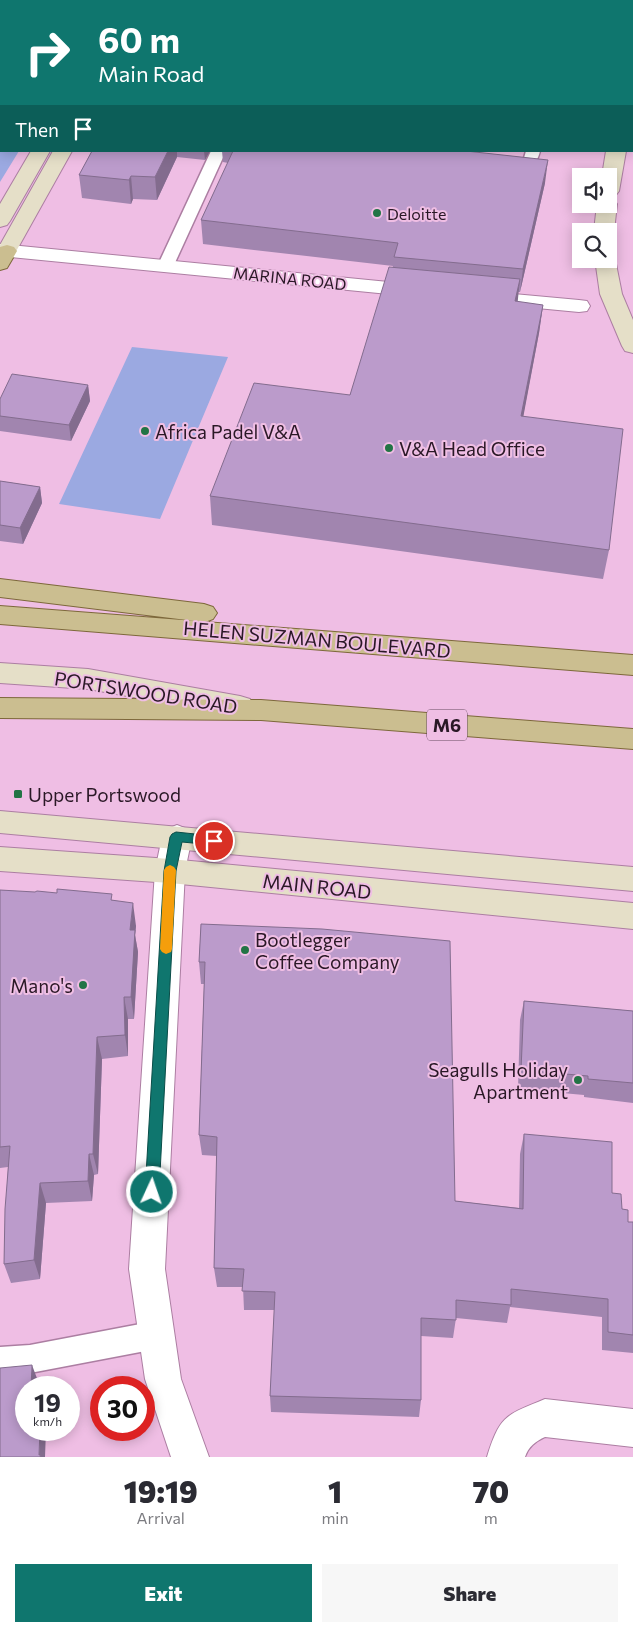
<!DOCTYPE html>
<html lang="en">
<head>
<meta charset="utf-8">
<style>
	:root { --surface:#fff; --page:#f7f7f7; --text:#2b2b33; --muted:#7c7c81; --accent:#0f766e }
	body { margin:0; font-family:Commissioner,sans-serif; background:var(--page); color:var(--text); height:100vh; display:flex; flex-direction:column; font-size:19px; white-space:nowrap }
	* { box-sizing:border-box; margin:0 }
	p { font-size:16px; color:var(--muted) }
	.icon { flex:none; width:28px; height:28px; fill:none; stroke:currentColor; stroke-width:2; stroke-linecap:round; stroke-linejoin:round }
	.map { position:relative; height:1457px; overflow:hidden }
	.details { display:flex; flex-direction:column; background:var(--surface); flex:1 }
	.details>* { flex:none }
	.guide { position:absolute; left:0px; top:0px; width:634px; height:152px; box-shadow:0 2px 12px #0003; background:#0f766e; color:#fff; overflow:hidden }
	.buttons { position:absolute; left:572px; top:168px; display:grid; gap:10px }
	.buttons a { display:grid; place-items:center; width:45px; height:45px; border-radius:0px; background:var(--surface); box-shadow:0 2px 12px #0003; font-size:25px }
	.speed { position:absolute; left:15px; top:1376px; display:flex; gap:10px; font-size:25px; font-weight:700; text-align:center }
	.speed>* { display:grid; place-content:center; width:65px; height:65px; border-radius:50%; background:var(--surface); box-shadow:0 2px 12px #0003; line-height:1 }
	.speed small { font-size:12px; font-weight:400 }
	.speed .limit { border:8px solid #d22; background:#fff; color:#111 }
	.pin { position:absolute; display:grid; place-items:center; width:42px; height:42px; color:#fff; margin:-21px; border:2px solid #fff; border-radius:50%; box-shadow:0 1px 5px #0007 }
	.me { position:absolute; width:55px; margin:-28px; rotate:3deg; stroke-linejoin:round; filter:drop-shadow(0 0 4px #0008) }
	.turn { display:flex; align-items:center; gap:18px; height:105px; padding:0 15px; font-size:22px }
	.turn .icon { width:65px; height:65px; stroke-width:2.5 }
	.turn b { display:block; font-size:35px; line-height:42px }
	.then { display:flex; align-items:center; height:48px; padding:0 15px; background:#0003; gap:10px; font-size:19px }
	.eta { display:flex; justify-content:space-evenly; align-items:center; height:85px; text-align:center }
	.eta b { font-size:30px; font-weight:800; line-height:35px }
	.button { display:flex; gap:10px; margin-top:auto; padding:10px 15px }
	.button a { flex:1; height:58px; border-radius:0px; background:var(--accent); color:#fff; font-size:20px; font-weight:800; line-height:58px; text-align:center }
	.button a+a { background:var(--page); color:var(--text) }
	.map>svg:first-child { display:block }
	.green { fill:#9ba9e1 }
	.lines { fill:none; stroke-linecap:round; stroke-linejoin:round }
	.lane-casing { stroke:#ac7ea2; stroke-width:3 }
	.street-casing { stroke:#ac7ea2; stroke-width:2 }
	.secondary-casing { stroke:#ac7ea2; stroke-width:2 }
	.primary-casing { stroke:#7d683b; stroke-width:2 }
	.lane { fill:#fff; fill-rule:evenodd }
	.street { fill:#fff; fill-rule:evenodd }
	.secondary { fill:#e5dfc8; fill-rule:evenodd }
	.primary { fill:#cbbe90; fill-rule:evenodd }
	.wall { fill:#a185af }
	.shaded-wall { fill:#836c8e }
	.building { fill:#bb9bcb; stroke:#836c8e }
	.route { fill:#0f766e; stroke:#0a4d48 }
	.slow { fill:#f59e0b }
	.poi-dot { fill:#227445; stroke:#efbee4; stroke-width:2 }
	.labels { text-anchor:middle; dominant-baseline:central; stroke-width:4; stroke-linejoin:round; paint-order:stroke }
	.far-poi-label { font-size:16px; fill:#2a1826; stroke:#efbee4; text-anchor:start }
	.far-street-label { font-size:16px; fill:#2a1826; stroke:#efbee4 }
	.shield { fill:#efbee4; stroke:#654a5f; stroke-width:1 }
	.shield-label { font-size:18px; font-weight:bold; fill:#2a1826 }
	.poi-label { font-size:19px; fill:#2a1826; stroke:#efbee4; text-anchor:start }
	.street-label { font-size:19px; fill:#2a1826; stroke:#efbee4 }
</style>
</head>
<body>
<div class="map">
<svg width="633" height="1457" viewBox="0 0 633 1457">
	<rect width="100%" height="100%" fill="#efbee4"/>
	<path class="green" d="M0 74 1 151H19L0 182Z
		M132 347 228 357 160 519 59 504Z"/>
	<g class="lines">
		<g class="lane-casing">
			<path id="lane" d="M283 0H307L308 1H284Z
				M562 0H576V1H563Z
				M211 151H226L173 267 171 270H159L157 267Z
				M526 151H540C536 170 517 176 500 171L497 168 500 165 516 163 524 158Z
				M156 1321 166 1325 170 1335 166 1345 156 1349 30 1373 0 1375V1347L30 1345Z"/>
		</g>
		<g class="street-casing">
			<path id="street" d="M0 244 419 285 426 287 430 291 426 295 419 297 0 256Z
				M482 291 579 300 587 301 590 306 587 311 579 312 474 302 471 297 474 292Z
				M177 825 187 829 192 837 185 871 165 1269 181 1379 209 1457H171L145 1379 129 1269 155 871 162 837 167 829Z
				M545 1399 633 1409V1447L545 1437C536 1441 528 1447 525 1457H487C500 1415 506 1415 545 1399Z"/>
		</g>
		<g class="secondary-casing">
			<path id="secondary" d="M633 41V54H632V41Z
				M31 151H50L10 221 7 225 0 227V204Z
				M53 151H72L14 255 7 257 0 255V245Z
				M606 151H626L619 191 616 195 609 197V176H602Z
				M609 198 614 200 617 204 614 231 609 236V231H594L597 204H609Z
				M609 254 612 255 615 259 622 294 633 320V353L625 351 622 346 600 294 595 259H609Z
				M0 663 88 669 240 696 250 699 254 706 250 713 240 716 88 689 0 683Z
				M0 811 633 867V891L0 833Z
				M0 847 170 859 633 903V929L170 883 0 871Z"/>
		</g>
		<g class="primary-casing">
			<path id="primary" d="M7 245 14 247 17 251 7 268 0 270V247Z
				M0 579 204 604 213 607 217 613 213 619 205 622 633 655V675L0 624V606L195 621 0 597Z
				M0 698 261 700 633 729V749L261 720 0 718Z"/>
		</g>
		<use href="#lane" class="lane"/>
		<use href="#street" class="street"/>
		<use href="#secondary" class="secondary"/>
		<use href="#primary" class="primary"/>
	</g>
	<path class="wall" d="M335 0H528V1H335Z
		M0 28H1V73H0Z
		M92 151H210L205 160 177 157 157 200 133 199 131 204 82 198 79 175Z
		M222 151H466L545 183 520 292H518L517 302 543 305 539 333 523 416 609 550 603 579 212 525 210 496 350 395 393 266 203 244 201 220 228 163 223 162Z
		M88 385 90 401 71 441 0 431V399Z
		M0 481 40 487 42 503 23 544 0 541Z
		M0 890 113 900 136 926 135 935 138 952 134 1019H128V1056L102 1059 98 1174 94 1175 92 1201 46 1203 40 1279 11 1283 4 1264 8 1167 0 1168Z
		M201 924 455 1201 519 1208 520 1154 524 1134 612 1193 628 1222H633V1353L602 1350V1317L510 1307 507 1323 456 1318 453 1338 421 1336V1400L419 1417 271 1412 270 1396 275 1310H244L243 1287H217L214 1268 217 1156 202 1155 199 1135 204 984H201L199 962Z
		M524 1001 633 1011V1103L584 1097V1095L518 1089 520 1020Z"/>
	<path class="shaded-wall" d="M168 151H177V157L157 200 155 177Z
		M204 151H210L205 160Z
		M548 160 545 183 520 292 523 269Z
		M131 176 133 199 131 204 129 180Z
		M520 279 517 308 515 301Z
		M543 305 539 333 518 445 521 416Z
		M88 385 90 401 71 441 69 425Z
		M40 487 42 503 23 544 20 528Z
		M133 903 136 926 135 935 138 952 134 1019 131 997 130 930Z
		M124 997 128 1019V1056L125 1035Z
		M97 1037 102 1059 98 1174 93 1154Z
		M89 1154 94 1175 92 1201 88 1181Z
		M40 1183 46 1203 40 1279 34 1260Z
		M32 1365 38 1381 37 1388H31Z
		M40 1430H46L45 1457H39V1455Z"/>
	<path class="building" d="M335 0H510L509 1H335Z
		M0 28H1V59H0Z
		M92 151H168L155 177 131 176 129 180 79 175Z
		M233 151H466L548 160 523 269 394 257 398 243 201 220Z
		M389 267 520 279 515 301 543 305 521 416 623 429 609 550 210 496 254 383 350 395Z
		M12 374 88 385 69 425 0 416V399Z
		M0 481 40 487 20 528 0 525Z
		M57 889 112 894 111 900 133 903 130 930H135L131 997H124L125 1035 97 1037 93 1154H89L88 1181 40 1183 34 1260 4 1264 5 1209 10 1146 0 1147V890L35 892 37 891 57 893Z
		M201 924 322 929 450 941 455 1201 523 1209 524 1134 612 1142V1193L621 1194 622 1209 628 1210V1222H633V1335L608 1332V1299L511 1289V1305L456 1300V1320L421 1318V1400L270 1396 275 1292 242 1291 244 1269 214 1268 217 1137 199 1135 205 962H199Z
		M524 1001 633 1011V1083L588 1079V1076L521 1070Z
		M32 1365 31 1388H26V1430H40L39 1455H41L40 1457H0V1368Z"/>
	<path class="route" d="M176 832 214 836 218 837 220 841 218 844 214 845 182 842 176 871 159 1192 157 1197 152 1199 147 1197 145 1192 164 871 170 837 172 834Z"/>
	<path class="slow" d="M170 865 174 867 176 870 172 949 171 952 166 954 162 952 160 949 164 870 166 867Z"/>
	<g class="poi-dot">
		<circle cx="377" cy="213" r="5"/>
		<circle cx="145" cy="431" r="5"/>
		<circle cx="389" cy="448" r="5"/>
		<rect x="13" y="789" width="10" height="10" rx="2.5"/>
		<circle cx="245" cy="950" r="5"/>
		<circle cx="83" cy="985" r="5"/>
		<circle cx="578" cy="1080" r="5"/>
	</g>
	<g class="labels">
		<g class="far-poi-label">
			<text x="387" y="213">Deloitte</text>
		</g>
		<g class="far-street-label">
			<text transform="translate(290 278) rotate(6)">MARINA ROAD</text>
		</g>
		<rect class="shield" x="427" y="709.5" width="40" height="31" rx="4"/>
		<g class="shield-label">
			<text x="447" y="725">M6</text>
		</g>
		<g class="poi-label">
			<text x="155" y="431">Africa Padel V&amp;A</text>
			<text x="399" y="448">V&amp;A Head Office</text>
			<text x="28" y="794">Upper Portswood</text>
			<text x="255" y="939">Bootlegger<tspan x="255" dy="22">Coffee Company</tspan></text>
			<text x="73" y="985" text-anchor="end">Mano's</text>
			<text x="568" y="1069" text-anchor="end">Seagulls Holiday<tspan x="568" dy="22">Apartment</tspan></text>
		</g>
		<g class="street-label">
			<text transform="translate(317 639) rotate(5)">HELEN SUZMAN BOULEVARD</text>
			<text transform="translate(146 692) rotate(9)">PORTSWOOD ROAD</text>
			<text transform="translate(317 886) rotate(6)">MAIN ROAD</text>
		</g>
	</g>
</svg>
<div class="buttons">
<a><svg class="icon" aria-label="sound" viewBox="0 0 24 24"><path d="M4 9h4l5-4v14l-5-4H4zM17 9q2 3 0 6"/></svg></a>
<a><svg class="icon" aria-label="search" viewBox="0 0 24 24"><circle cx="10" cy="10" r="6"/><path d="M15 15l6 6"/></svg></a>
</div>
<div class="speed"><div>19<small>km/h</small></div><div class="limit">30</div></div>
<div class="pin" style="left:214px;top:841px;background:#d93025"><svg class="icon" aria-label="arrive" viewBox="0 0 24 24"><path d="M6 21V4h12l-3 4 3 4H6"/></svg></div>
<svg class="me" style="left:152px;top:1192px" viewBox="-20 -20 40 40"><circle r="17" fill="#0f766e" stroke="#fff" stroke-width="3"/><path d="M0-11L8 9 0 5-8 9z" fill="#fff"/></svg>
<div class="guide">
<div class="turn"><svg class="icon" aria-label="right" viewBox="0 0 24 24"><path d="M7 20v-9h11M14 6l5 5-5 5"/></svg><div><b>60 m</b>Main Road</div></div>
<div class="then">Then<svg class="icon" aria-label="arrive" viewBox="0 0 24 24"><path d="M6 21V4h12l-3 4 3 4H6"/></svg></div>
</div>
</div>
<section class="details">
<div class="eta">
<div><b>19:19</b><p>Arrival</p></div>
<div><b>1</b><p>min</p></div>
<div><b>70</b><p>m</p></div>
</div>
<div class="button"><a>Exit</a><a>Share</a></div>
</section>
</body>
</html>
